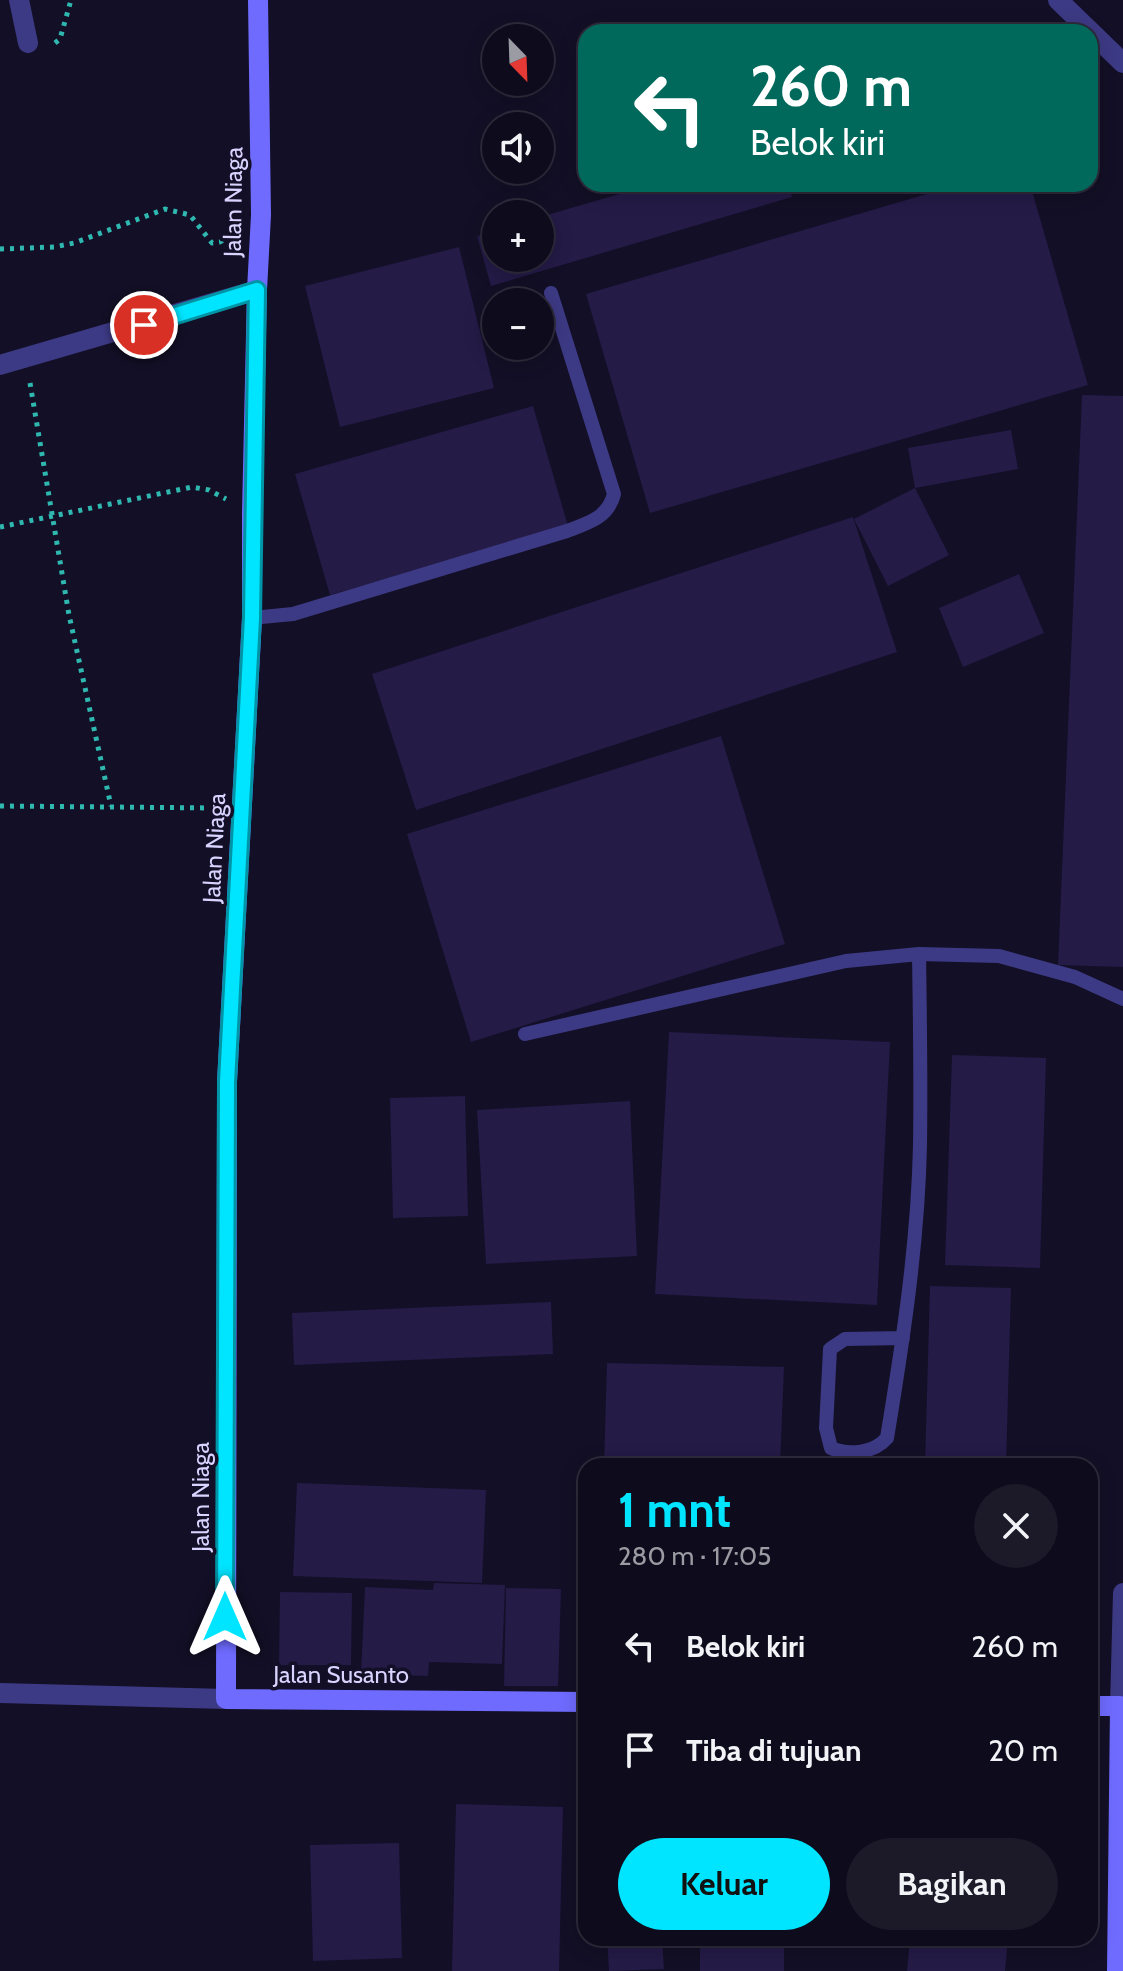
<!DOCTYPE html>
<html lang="id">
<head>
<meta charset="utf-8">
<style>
	:root { --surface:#0e0b1c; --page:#1c1929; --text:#f1f3f6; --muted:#9b9ba3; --line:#2e2b3b; --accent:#00e5ff }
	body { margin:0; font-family:Cabin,sans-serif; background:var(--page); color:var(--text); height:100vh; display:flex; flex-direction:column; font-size:30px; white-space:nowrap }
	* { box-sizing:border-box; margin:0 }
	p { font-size:26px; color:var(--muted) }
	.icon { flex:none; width:44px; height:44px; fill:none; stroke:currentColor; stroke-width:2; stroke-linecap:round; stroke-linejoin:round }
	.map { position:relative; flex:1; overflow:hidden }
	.side { position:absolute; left:578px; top:1458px; width:520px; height:488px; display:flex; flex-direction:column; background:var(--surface); border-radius:24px; box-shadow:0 4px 20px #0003,0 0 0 2px var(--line) }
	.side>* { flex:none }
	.guide { position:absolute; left:578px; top:24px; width:520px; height:168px; border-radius:24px; box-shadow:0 4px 20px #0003,0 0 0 2px var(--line); background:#00695c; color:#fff; overflow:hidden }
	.needle { width:52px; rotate:157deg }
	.controls { position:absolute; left:482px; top:24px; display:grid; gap:16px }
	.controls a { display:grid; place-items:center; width:72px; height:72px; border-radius:50%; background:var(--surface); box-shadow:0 4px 20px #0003,0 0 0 2px var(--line); font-size:40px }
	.pin { position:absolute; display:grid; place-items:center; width:68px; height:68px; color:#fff; margin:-34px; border:4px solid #fff; border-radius:50%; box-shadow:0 2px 8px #0007 }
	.me { position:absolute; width:88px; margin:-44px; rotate:0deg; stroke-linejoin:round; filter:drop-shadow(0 0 6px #0008) }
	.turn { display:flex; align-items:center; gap:28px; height:168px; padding:0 40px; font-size:36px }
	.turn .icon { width:104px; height:104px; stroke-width:2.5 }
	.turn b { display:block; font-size:56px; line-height:68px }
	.round { display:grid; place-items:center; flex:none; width:84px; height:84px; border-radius:42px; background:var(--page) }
	.headline { display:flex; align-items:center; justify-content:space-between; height:136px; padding:0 40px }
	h1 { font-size:48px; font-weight:700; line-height:60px; color:var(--accent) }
	.action { display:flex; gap:16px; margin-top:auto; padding:16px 40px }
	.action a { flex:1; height:92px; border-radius:48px; background:var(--accent); color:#111; font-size:32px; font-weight:700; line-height:92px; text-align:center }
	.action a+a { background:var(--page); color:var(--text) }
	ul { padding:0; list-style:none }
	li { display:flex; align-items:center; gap:24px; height:104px; padding:0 40px }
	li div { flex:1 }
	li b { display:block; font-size:30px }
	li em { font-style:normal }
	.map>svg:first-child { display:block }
	.building { fill:#241b47 }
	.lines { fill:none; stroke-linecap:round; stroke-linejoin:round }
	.path { stroke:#2fb8b0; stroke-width:5; stroke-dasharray:4 6; stroke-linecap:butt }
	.lane { stroke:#3d3a85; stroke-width:14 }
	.street { stroke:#3d3a85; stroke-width:20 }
	.secondary { stroke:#6f6bff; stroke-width:20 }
	.route-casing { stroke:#0095a6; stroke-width:20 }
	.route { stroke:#00e5ff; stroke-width:14 }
	.labels { text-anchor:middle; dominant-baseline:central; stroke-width:7; stroke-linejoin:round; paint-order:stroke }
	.street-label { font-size:24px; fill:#d9d4ff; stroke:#130f26 }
</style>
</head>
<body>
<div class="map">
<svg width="1123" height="1971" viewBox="0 0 1123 1971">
	<rect width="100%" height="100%" fill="#130f26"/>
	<path class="building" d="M654 184H788L792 197 491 286 477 236 496 230V258H540V217Z
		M961 184H1030L1088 385 650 513 586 294Z
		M459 247 494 388 340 427 305 286Z
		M1082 395 1123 396V967L1058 965Z
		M533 406 568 526 330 595 295 474Z
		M1011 430 1018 469 915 488 908 448Z
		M915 488 949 555 888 586 854 519Z
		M853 517 897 652 416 810 372 674Z
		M1019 574 1044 633 963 667 939 608Z
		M721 736 785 944 471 1042 407 834Z
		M669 1032 890 1042 877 1305 655 1294Z
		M952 1055 1046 1058 1040 1268 945 1265Z
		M465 1096 468 1216 393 1218 390 1098Z
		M630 1101 637 1256 486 1264 477 1110Z
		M930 1286 1011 1288 1006 1466H925Z
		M551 1302 553 1354 294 1365 292 1313Z
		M607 1363 784 1367 780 1466H604Z
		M297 1483 486 1490 482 1583 293 1576Z
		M434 1583 505 1585 502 1664 429 1662 428 1676 361 1674 365 1587 433 1590Z
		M506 1588 561 1589 558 1686H504Z
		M280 1592 352 1593 351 1665H279Z
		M456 1804 563 1807 559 1971H452Z
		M399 1843 402 1958 313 1961 310 1845Z
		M607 1938H662L664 1969 609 1971Z
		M700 1938H784V1971H700Z
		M910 1938H1008L1005 1971H907Z"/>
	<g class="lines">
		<path class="path" d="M55 43 60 39 71 0
			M0 249 54 247 74 243 165 209 190 215 212 243 220 242 234 233
			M30 383 69 615 111 806
			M0 527 192 487 209 490 226 499
			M0 806 217 808"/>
		<path class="lane" d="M252 618 293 614 567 531C588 523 608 518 614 494L551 293
			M525 1034 846 961 919 954 999 956 1075 977 1123 999
			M903 1338 845 1339 830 1349 826 1428 831 1448C849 1456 874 1453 887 1438 903 1341 918 1243 920 1145 921 1081 920 1018 919 954"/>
		<path class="street" d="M19 0 28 43
			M1058 0 1123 63
			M0 365 257 290
			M0 1693 226 1699
			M1120 1706 1123 1593"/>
		<path class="secondary" d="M258 0 261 215 257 290 252 513V618L227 1082 226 1699 586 1702
			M1090 1706H1120L1117 1971"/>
	</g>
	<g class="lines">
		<g class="route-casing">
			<path id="route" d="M144 325 257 290 252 618 227 1082 225 1617"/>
		</g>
		<use href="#route" class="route"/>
	</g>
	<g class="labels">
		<g class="street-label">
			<text transform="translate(233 202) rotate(-89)">Jalan Niaga</text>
			<text transform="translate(214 848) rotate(-87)">Jalan Niaga</text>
			<text transform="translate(200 1497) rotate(-90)">Jalan Niaga</text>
			<text x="341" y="1674">Jalan Susanto</text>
		</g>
	</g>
</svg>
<div class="controls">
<a><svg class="needle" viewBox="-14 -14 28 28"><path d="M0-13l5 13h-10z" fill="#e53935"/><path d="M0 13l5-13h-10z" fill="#9b9ba3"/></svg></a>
<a><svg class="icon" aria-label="sound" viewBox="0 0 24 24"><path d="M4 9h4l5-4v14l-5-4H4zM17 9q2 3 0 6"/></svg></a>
<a>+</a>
<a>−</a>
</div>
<div class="pin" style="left:144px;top:325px;background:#d93025"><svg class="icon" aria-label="arrive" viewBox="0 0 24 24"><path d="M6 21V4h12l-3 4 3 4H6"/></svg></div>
<svg class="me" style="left:225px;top:1617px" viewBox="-20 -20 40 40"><path d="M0-17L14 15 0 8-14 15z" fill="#00e5ff" stroke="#fff" stroke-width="4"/></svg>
<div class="guide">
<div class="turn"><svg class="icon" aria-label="left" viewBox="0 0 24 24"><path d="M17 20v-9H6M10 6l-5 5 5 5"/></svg><div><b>260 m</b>Belok kiri</div></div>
</div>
<section class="side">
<div class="headline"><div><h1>1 mnt</h1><p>280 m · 17:05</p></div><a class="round"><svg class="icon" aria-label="close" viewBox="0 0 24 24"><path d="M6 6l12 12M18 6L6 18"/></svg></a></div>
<ul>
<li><svg class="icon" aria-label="left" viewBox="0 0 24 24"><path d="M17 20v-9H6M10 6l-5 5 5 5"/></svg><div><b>Belok kiri</b></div><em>260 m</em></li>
<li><svg class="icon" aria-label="arrive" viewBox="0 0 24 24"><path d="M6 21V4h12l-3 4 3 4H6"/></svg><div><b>Tiba di tujuan</b></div><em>20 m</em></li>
</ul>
<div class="action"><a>Keluar</a><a>Bagikan</a></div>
</section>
</div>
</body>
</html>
